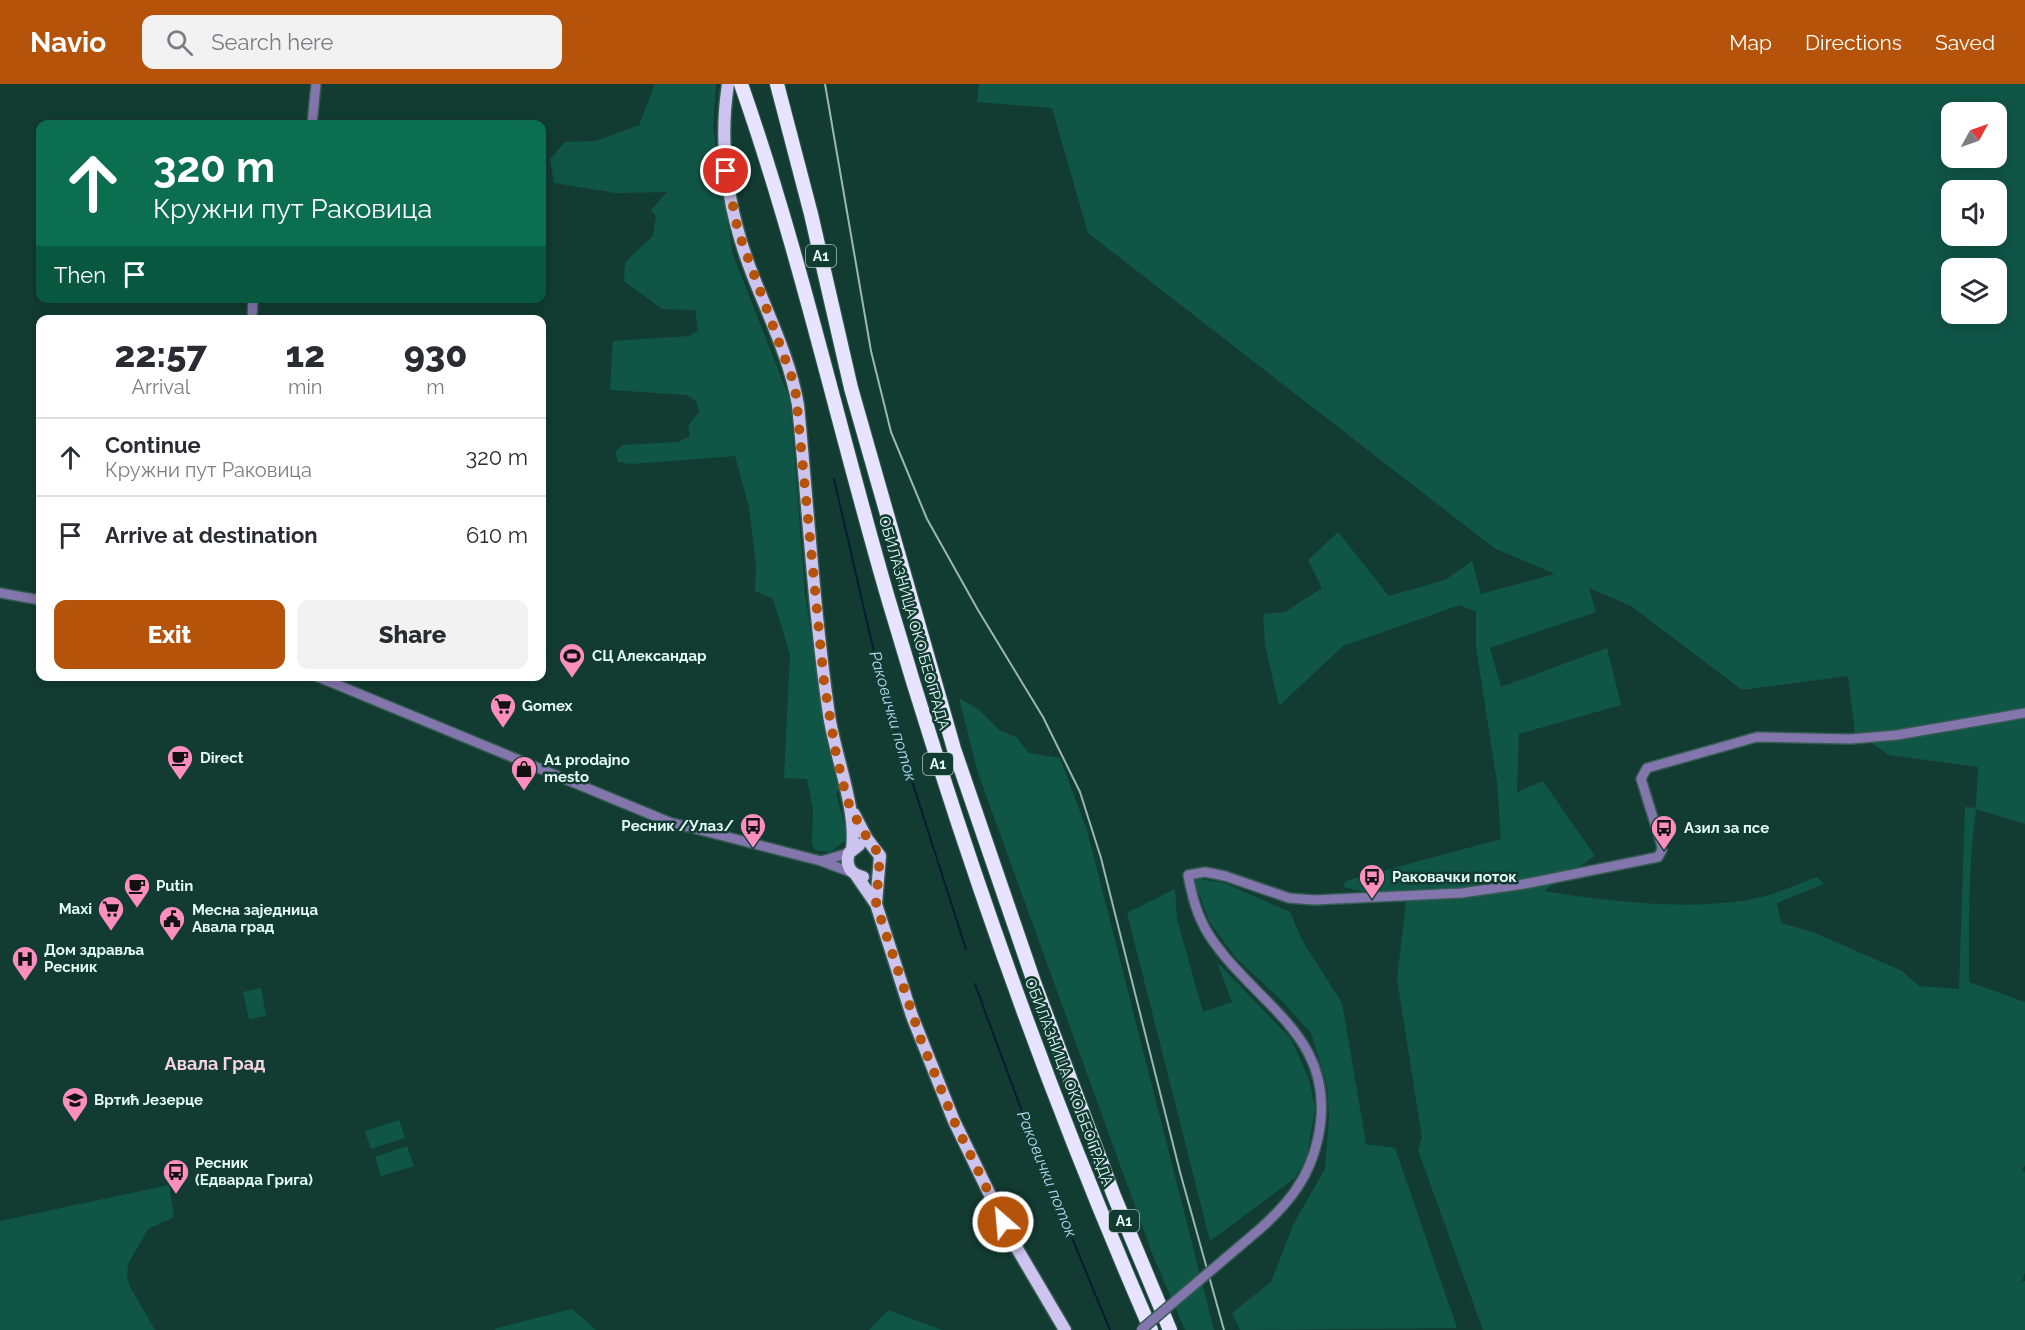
<!DOCTYPE html>
<html lang="en">
<head>
<meta charset="utf-8">
<style>
	:root { --surface:#fff; --page:#f2f2f3; --text:#2b2b33; --muted:#7c7c81; --line:#e1e1e2; --accent:#b45309 }
	body { margin:0; font-family:Raleway,sans-serif; background:var(--page); color:var(--text); height:100vh; display:flex; flex-direction:column; font-size:22px; white-space:nowrap }
	* { box-sizing:border-box; margin:0 }
	p { font-size:20px; color:var(--muted) }
	.icon { flex:none; width:33px; height:33px; fill:none; stroke:currentColor; stroke-width:2; stroke-linecap:round; stroke-linejoin:round }
	.map { position:relative; flex:1; overflow:hidden }
	.details { position:absolute; left:36px; top:231px; width:510px; height:366px; display:flex; flex-direction:column; background:var(--surface); border-radius:12px; box-shadow:0 3px 15px #0003 }
	.details>* { flex:none }
	.banner { position:absolute; left:36px; top:36px; width:510px; height:183px; border-radius:12px; box-shadow:0 3px 15px #0003; background:#0b6e4f; color:#fff; overflow:hidden }
	.needle { width:39px; rotate:50deg }
	.buttons { position:absolute; left:1941px; top:18px; display:grid; gap:12px }
	.buttons a { display:grid; place-items:center; width:66px; height:66px; border-radius:12px; background:var(--surface); box-shadow:0 3px 15px #0003; font-size:30px }
	.pin { position:absolute; display:grid; place-items:center; width:51px; height:51px; color:#fff; margin:-26px; border:3px solid #fff; border-radius:50%; box-shadow:0 2px 6px #0007 }
	.me { position:absolute; width:66px; margin:-33px; rotate:333deg; stroke-linejoin:round; filter:drop-shadow(0 0 4px #0008) }
	.turn { display:flex; align-items:center; gap:21px; height:126px; padding:0 18px; font-size:27px }
	.turn .icon { width:78px; height:78px; stroke-width:2.5 }
	.turn b { display:block; font-size:42px; line-height:51px }
	.then { display:flex; align-items:center; height:57px; padding:0 18px; background:#0003; gap:12px; font-size:22px }
	.eta { display:flex; justify-content:space-evenly; align-items:center; height:102px; text-align:center }
	.eta b { font-size:36px; font-weight:800; line-height:42px }
	.cta { display:flex; gap:12px; margin-top:auto; padding:12px 18px }
	.cta a { flex:1; height:69px; border-radius:12px; background:var(--accent); color:#fff; font-size:24px; font-weight:800; line-height:69px; text-align:center }
	.cta a+a { background:var(--page); color:var(--text) }
	ul { padding:0; list-style:none }
	li { display:flex; align-items:center; gap:18px; height:78px; padding:0 18px; border-top:2px solid var(--line) }
	li div { flex:1 }
	li b { display:block; font-size:22px }
	li em { font-style:normal }
	header { display:flex; align-items:center; gap:36px; box-sizing:border-box; height:84px; padding:0 30px; background:var(--accent); color:#fff }
	header strong { font-size:28px }
	nav { display:flex; gap:33px; margin-inline-start:auto; font-size:21px }
	.search { width:420px; height:54px; background:var(--page); display:flex; align-items:center; gap:15px; box-sizing:border-box; padding:0 21px; border-radius:12px; color:var(--muted); font-size:22px }
	.map>svg:first-child { display:block }
	.green { fill:#105647; fill-rule:evenodd }
	.lines { fill:none; stroke-linecap:round; stroke-linejoin:round }
	.stream { stroke:#002030; stroke-width:2 }
	.minor-casing { stroke:#345b51; stroke-width:12 }
	.major-casing { stroke:#345b51; stroke-width:15 }
	.highway-casing { stroke:#345b51; stroke-width:16 }
	.minor { stroke:#8276ac; stroke-width:9 }
	.major { stroke:#ccc3ef; stroke-width:12 }
	.highway { stroke:#e8e3fe; stroke-width:14 }
	.rail { stroke:#9ab8af; stroke-width:2 }
	.minor-bridge-casing { stroke:#345b51; stroke-width:12; stroke-linecap:butt }
	.minor-bridge { stroke:#8276ac; stroke-width:9 }
	.route { stroke:#b45309; stroke-width:10; stroke-dasharray:0 18 }
	.labels { text-anchor:middle; dominant-baseline:central; stroke-width:5; stroke-linejoin:round; paint-order:stroke }
	.shield { fill:#123c32; stroke:#a5c2b9; stroke-width:1.5 }
	.shield-label { font-size:14px; font-weight:bold; fill:#e4fbf3 }
	.street-label { font-size:15px; fill:#e4fbf3; stroke:#123c32 }
	.poi-label { font-size:15px; font-weight:bold; fill:#e4fbf3; stroke:#123c32; text-anchor:start }
	.water-label { font-size:16px; font-style:italic; fill:#aedcf7; stroke:#123c32 }
	.quarter-label { font-size:18px; font-weight:bold; fill:#f6d4e0; stroke:#123c32 }
</style>
</head>
<body>
<header>
<strong>Navio</strong>
<div class="search"><svg class="icon" aria-label="search" viewBox="0 0 24 24"><circle cx="10" cy="10" r="6"/><path d="M15 15l6 6"/></svg>Search here</div>
<nav><a>Map</a><a>Directions</a><a>Saved</a></nav>
</header>
<div class="map">
<svg width="2025" height="1246" viewBox="0 0 2025 1246">
	<rect width="100%" height="100%" fill="#123c32"/>
	<path class="green" d="M655 0H716L713 44 733 171 790 316 805 510 828 664 839 704 836 710 846 746 845 757 830 768 815 766 812 760 813 725 807 695 784 694 790 570 773 515 755 507 756 480 749 423 735 372 632 380 618 378 615 368 623 361 678 358 690 352 688 342 699 328 696 317 686 311 610 306 613 257 689 252 698 247 695 226 662 225 624 197 625 178 653 152 656 132 651 126 667 108 616 109 554 99 550 75 565 58 596 57 639 41Z
		M979 0H2025V740L1976 725C1968 783 1969 840 1969 898L2025 918V1081L2022 1086 2025 1088V1188L2022 1198 2025 1197V1246H1483L1418 1066 1422 1054 1397 895 1406 818 1343 803 1345 797 1501 755 1497 698 1476 563V528L1460 521 1343 562 1279 622 1265 561 1263 530 1285 528 1322 504 1308 476 1338 448 1389 512 1445 496 1472 477 1481 510 1555 490 1494 464 1088 149 1052 24 977 18ZM1952 28H1996V74H1952ZM1952 106H1996V152H1952ZM1952 184H1996V230H1952ZM1589 504 1631 522 1742 606 1848 592 1855 648 1889 671 1978 683 1976 724 1965 723 1959 905 1919 902 1902 887 1813 848 1781 839 1777 819 1824 800 1817 793C1797 800 1777 810 1756 814 1696 828 1605 817 1544 807L1595 772 1543 697 1517 708 1519 650 1621 621 1607 564 1501 603 1490 564 1596 528Z
		M959 614 978 625 999 646 1016 653 1029 669 1060 674 1087 746 1214 1246H1185L1152 1169 978 689Z
		M1193 794 1224 799 1290 828 1303 858 1342 919 1366 1060 1395 1064 1457 1244 1240 1246 1232 1229 1271 1198 1294 1139 1325 1085 1329 1033 1327 1001 1311 949 1282 917 1236 874 1210 839Z
		M1175 805 1177 835 1203 928 1232 918 1217 878 1291 955 1309 995 1315 1024 1307 1073 1295 1094 1210 1157 1127 829Z
		M261 904 266 932 249 935 243 908Z
		M399 1036 405 1054 371 1065 365 1047Z
		M407 1062 414 1082 381 1092 375 1073Z
		M169 1101 174 1133 148 1145 128 1180 127 1193 130 1203 155 1246H0V1137Z
		M572 1225 596 1246H495L497 1244Z
		M888 1226 942 1246H869Z"/>
	<g class="lines">
		<path class="stream" d="M834 395 883 607 966 865
			M975 900 1039 1074 1110 1246"/>
		<g class="minor-casing">
			<path id="minor" d="M312 40 316 0
				M252 236 253 214
				M0 509 40 516
				M316 592 669 738 821 777 853 789
				M821 777 849 769
				M1261 1144C1290 1118 1310 1092 1318 1054 1340 952 1255 922 1209 851 1197 832 1192 812 1188 791L1205 788 1225 792 1289 814 1314 816 1462 809 1524 800 1658 773 1662 766 1661 759 1641 695 1647 684 1757 653 1850 655 1897 651 2025 629"/>
		</g>
		<g class="major-casing">
			<path id="major" d="M728 0C718 65 729 131 753 192 770 235 790 276 798 321 808 424 814 528 829 631 835 672 857 724 852 765
				M854 730 867 755 880 772 876 820
				M859 761 849 769C845 781 850 790 863 793
				M856 791 876 820 912 932 954 1037 1012 1156 1065 1246"/>
		</g>
		<g class="highway-casing">
			<path id="highway" d="M741 0C800 168 838 343 888 514 961 763 1047 1008 1151 1246
				M777 0 811 130 851 304 954 665 1035 901 1114 1112 1170 1246"/>
		</g>
		<use href="#minor" class="minor"/>
		<use href="#major" class="major"/>
		<use href="#highway" class="highway"/>
		<path class="rail" d="M825 0 871 267 891 348 927 435 978 526 1043 633 1080 708 1101 774 1180 1088 1224 1246"/>
		<g class="minor-bridge-casing">
			<path id="minor-bridge" d="M1141 1246 1261 1144"/>
		</g>
		<use href="#minor-bridge" class="minor-bridge"/>
	</g>
	<g class="lines">
		<path class="route" d="M726 87 738 147 795 302 824 598 836 670 847 716 862 746 880 772 876 820 921 956 954 1037 1003 1138"/>
	</g>
	<defs>
		<g id="stadium-pin" transform="scale(1.35)"><path d="M0 17L-7.5 6A9.5 9.5 0 1 1 7.5 6Z" fill="#fe8ebe" stroke="#123c32"/><path d="M0-5a6.5 5 0 1 0 0 10a6.5 5 0 1 0 0-10ZM-3.5-1.8h7v3.6h-7Z" fill="#111"/></g>
		<g id="supermarket-pin" transform="scale(1.35)"><path d="M0 17L-7.5 6A9.5 9.5 0 1 1 7.5 6Z" fill="#fe8ebe" stroke="#123c32"/><path d="M-6-5.5h2.5l.6 2H6L4.5 2H-2.5L-4.4-4H-6ZM-1.5 3.2a1.3 1.3 0 1 0 .1 0ZM3 3.2a1.3 1.3 0 1 0 .1 0Z" fill="#111"/></g>
		<g id="cafe-pin" transform="scale(1.35)"><path d="M0 17L-7.5 6A9.5 9.5 0 1 1 7.5 6Z" fill="#fe8ebe" stroke="#123c32"/><path d="M-5.5-4.5H6V0H3Q3 3.5 0 3.5H-2.5Q-5.5 3.5-5.5 0ZM3-3.2v2h1.7v-2ZM-6 4.5H4V6H-6Z" fill="#111"/></g>
		<g id="shop-pin" transform="scale(1.35)"><path d="M0 17L-7.5 6A9.5 9.5 0 1 1 7.5 6Z" fill="#fe8ebe" stroke="#123c32"/><path d="M-5-2.5h2.3a2.7 3.5 0 0 1 5.4 0H5L5.5 6h-11ZM-1.5-2.5h3a1.5 2.3 0 0 0-3 0Z" fill="#111"/></g>
		<g id="bus-pin" transform="scale(1.35)"><path d="M0 17L-7.5 6A9.5 9.5 0 1 1 7.5 6Z" fill="#fe8ebe" stroke="#123c32"/><path d="M-5-6H5V4H4V6H2V4H-2V6H-4V4H-5ZM-3.5-4V0h7V-4ZM-3.5 1.2v1.5H-2V1.2ZM2 1.2v1.5H3.5V1.2Z" fill="#111"/></g>
		<g id="civic-pin" transform="scale(1.35)"><path d="M0 17L-7.5 6A9.5 9.5 0 1 1 7.5 6Z" fill="#fe8ebe" stroke="#123c32"/><path d="M-.6-6.5H3V-4.5H.6V-3L4-1V1h2V6H-6V1h2V-1L-.6-3ZM-1.2 2.5V6h2.4V2.5Z" fill="#111"/></g>
		<g id="hospital-pin" transform="scale(1.35)"><path d="M0 17L-7.5 6A9.5 9.5 0 1 1 7.5 6Z" fill="#fe8ebe" stroke="#123c32"/><path d="M-5-5h3v3.5h4V-5h3V5h-3V1.5h-4V5h-3Z" fill="#111"/></g>
		<g id="school-pin" transform="scale(1.35)"><path d="M0 17L-7.5 6A9.5 9.5 0 1 1 7.5 6Z" fill="#fe8ebe" stroke="#123c32"/><path d="M0-5L7-2L0 1L-7-2ZM-4 1L0 2.5L4 1V4Q0 6-4 4Z" fill="#111"/></g>
	</defs>
	<g fill-rule="evenodd">
		<use href="#stadium-pin" x="572" y="572"/>
		<use href="#supermarket-pin" x="503" y="622"/>
		<use href="#cafe-pin" x="180" y="674"/>
		<use href="#shop-pin" x="524" y="685"/>
		<use href="#bus-pin" x="753" y="742"/>
		<use href="#bus-pin" x="1664" y="744"/>
		<use href="#bus-pin" x="1372" y="793"/>
		<use href="#cafe-pin" x="137" y="802"/>
		<use href="#supermarket-pin" x="111" y="825"/>
		<use href="#civic-pin" x="172" y="835"/>
		<use href="#hospital-pin" x="25" y="875"/>
		<use href="#school-pin" x="75" y="1016"/>
		<use href="#bus-pin" x="176" y="1088"/>
	</g>
	<g class="labels">
		<g class="shield">
			<rect x="806" y="161" width="30" height="22" rx="4.5"/>
			<rect x="923" y="669" width="30" height="22" rx="4.5"/>
			<rect x="1109" y="1126" width="30" height="22" rx="4.5"/>
		</g>
		<g class="shield-label">
			<text x="821" y="172">A1</text>
			<text x="938" y="680">A1</text>
			<text x="1124" y="1137">A1</text>
		</g>
		<g class="street-label">
			<text transform="translate(914 539) rotate(74)">ОБИЛАЗНИЦА ОКО БЕОГРАДА</text>
			<text transform="translate(1069 998) rotate(69)">ОБИЛАЗНИЦА ОКО БЕОГРАДА</text>
		</g>
		<g class="poi-label">
			<text x="592" y="572">СЦ Александар</text>
			<text x="522" y="622">Gomex</text>
			<text x="200" y="674">Direct</text>
			<text x="544" y="676">A1 prodajno<tspan x="544" dy="17">mesto</tspan></text>
			<text x="734" y="742" text-anchor="end">Ресник /Улаз/</text>
			<text x="1684" y="744">Азил за псе</text>
			<text x="1392" y="793">Раковачки поток</text>
			<text x="156" y="802">Putin</text>
			<text x="92" y="825" text-anchor="end">Maxi</text>
			<text x="192" y="826">Месна заједница<tspan x="192" dy="17">Авала град</tspan></text>
			<text x="44" y="866">Дом здравља<tspan x="44" dy="17">Ресник</tspan></text>
			<text x="94" y="1016">Вртић Језерце</text>
			<text x="195" y="1079">Ресник<tspan x="195" dy="17">(Едварда Грига)</tspan></text>
		</g>
		<g class="water-label">
			<text transform="translate(893 632) rotate(74)">Раковички поток</text>
			<text transform="translate(1047 1090) rotate(68)">Раковички поток</text>
		</g>
		<g class="quarter-label">
			<text x="215" y="979">Авала Град</text>
		</g>
	</g>
</svg>
<div class="buttons">
<a><svg class="needle" viewBox="-14 -14 28 28"><path d="M0-13l5 13h-10z" fill="#e53935"/><path d="M0 13l5-13h-10z" fill="#7c7c81"/></svg></a>
<a><svg class="icon" aria-label="sound" viewBox="0 0 24 24"><path d="M4 9h4l5-4v14l-5-4H4zM17 9q2 3 0 6"/></svg></a>
<a><svg class="icon" aria-label="layers" viewBox="0 0 24 24"><path d="M12 4l9 5-9 5-9-5zM3 14l9 5 9-5"/></svg></a>
</div>
<div class="pin" style="left:726px;top:87px;background:#d93025"><svg class="icon" aria-label="arrive" viewBox="0 0 24 24"><path d="M6 21V4h12l-3 4 3 4H6"/></svg></div>
<svg class="me" style="left:1003px;top:1138px" viewBox="-20 -20 40 40"><circle r="17" fill="#b45309" stroke="#fff" stroke-width="3"/><path d="M0-11L8 9 0 5-8 9z" fill="#fff"/></svg>
<div class="banner">
<div class="turn"><svg class="icon" aria-label="ahead" viewBox="0 0 24 24"><path d="M12 20V5M6 11l6-6 6 6"/></svg><div><b>320 m</b>Кружни пут Раковица</div></div>
<div class="then">Then<svg class="icon" aria-label="arrive" viewBox="0 0 24 24"><path d="M6 21V4h12l-3 4 3 4H6"/></svg></div>
</div>
<section class="details">
<div class="eta">
<div><b>22:57</b><p>Arrival</p></div>
<div><b>12</b><p>min</p></div>
<div><b>930</b><p>m</p></div>
</div>
<ul>
<li><svg class="icon" aria-label="ahead" viewBox="0 0 24 24"><path d="M12 20V5M6 11l6-6 6 6"/></svg><div><b>Continue</b><p>Кружни пут Раковица</p></div><em>320 m</em></li>
<li><svg class="icon" aria-label="arrive" viewBox="0 0 24 24"><path d="M6 21V4h12l-3 4 3 4H6"/></svg><div><b>Arrive at destination</b></div><em>610 m</em></li>
</ul>
<div class="cta"><a>Exit</a><a>Share</a></div>
</section>
</div>
</body>
</html>
